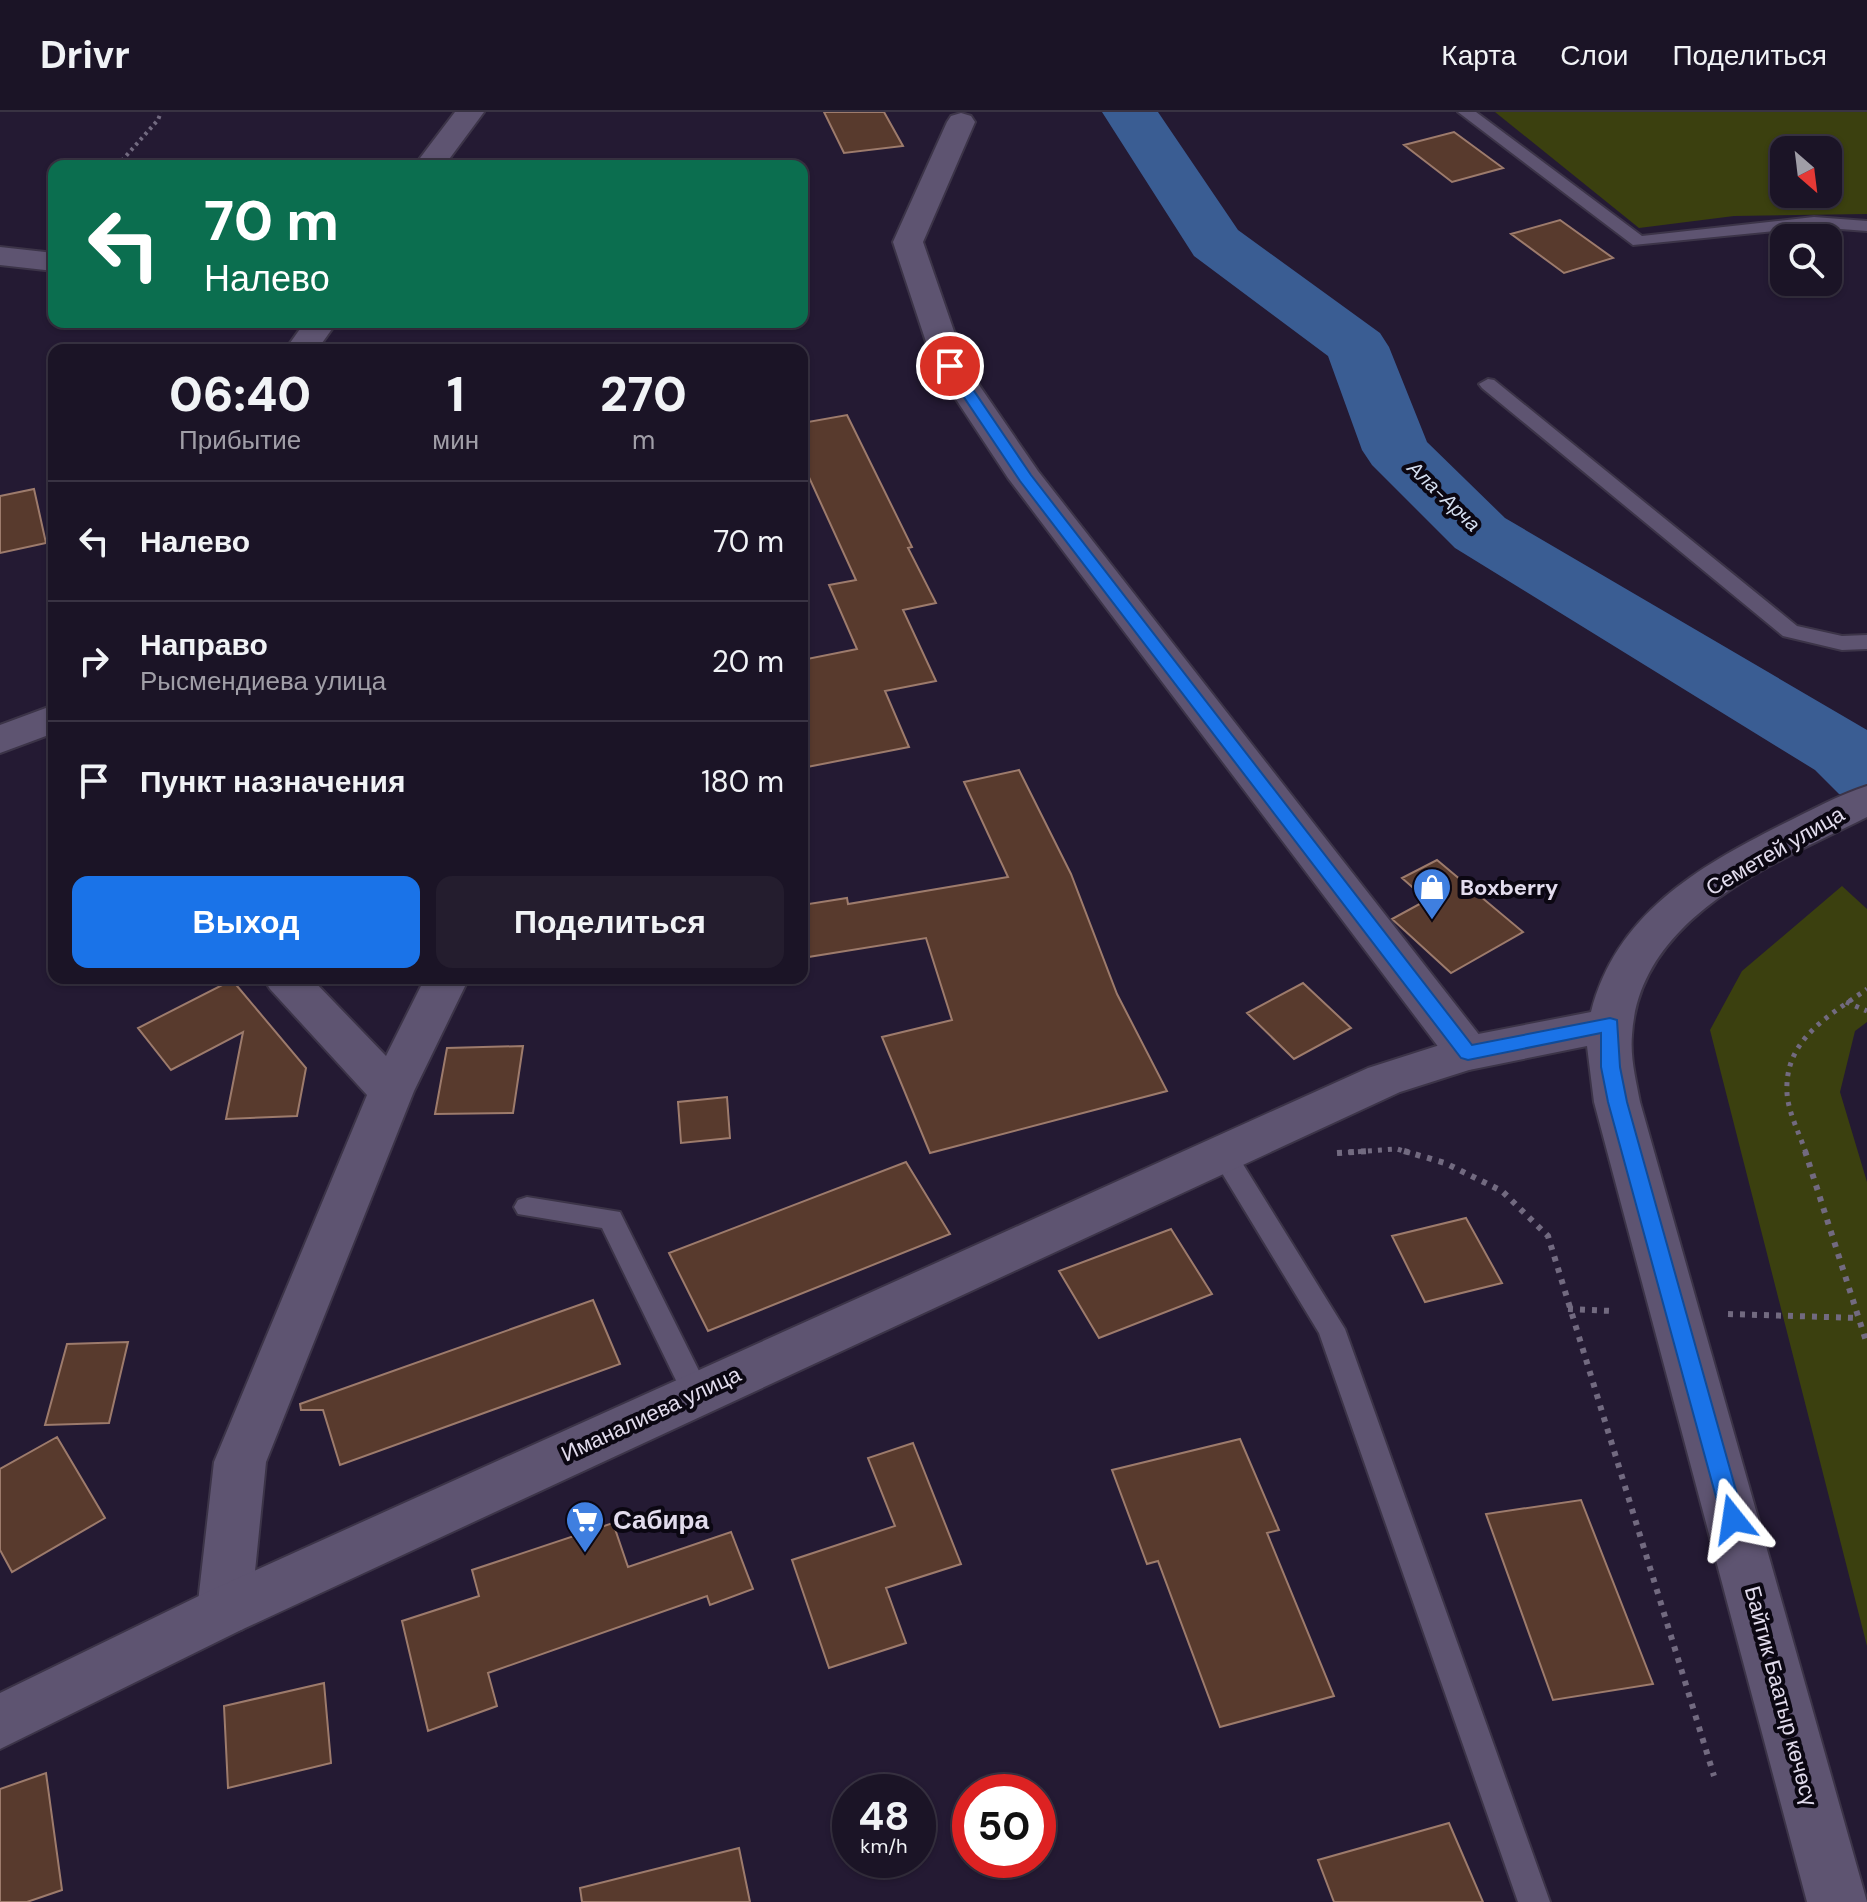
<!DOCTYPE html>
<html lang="ru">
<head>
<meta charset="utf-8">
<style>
	:root { --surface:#1b1426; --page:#241d2e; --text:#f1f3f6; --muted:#a09ea7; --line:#393343; --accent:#1a73e8 }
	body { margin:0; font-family:"DM Sans",sans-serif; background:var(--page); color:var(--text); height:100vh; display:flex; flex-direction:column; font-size:30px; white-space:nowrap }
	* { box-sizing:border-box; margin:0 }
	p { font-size:26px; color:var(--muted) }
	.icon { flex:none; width:44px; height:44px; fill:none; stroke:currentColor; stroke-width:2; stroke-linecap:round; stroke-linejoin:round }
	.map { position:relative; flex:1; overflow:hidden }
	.side { position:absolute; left:48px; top:232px; width:760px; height:640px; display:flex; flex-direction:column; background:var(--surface); border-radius:16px; box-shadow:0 2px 6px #0004,0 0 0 2px var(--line) }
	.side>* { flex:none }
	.top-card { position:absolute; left:48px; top:48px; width:760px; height:168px; border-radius:16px; box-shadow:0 2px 6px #0004,0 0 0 2px var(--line); background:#0b6e4f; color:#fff; overflow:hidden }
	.needle { width:52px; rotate:152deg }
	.buttons { position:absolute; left:1770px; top:24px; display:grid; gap:16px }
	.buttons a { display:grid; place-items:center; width:72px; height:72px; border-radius:16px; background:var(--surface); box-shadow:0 2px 6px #0004,0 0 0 2px var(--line); font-size:40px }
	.speed { position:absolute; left:832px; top:1662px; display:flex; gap:16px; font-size:40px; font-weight:700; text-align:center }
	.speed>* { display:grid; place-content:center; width:104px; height:104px; border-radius:50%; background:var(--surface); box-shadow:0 2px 6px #0004,0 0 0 2px var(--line); line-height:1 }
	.speed small { font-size:20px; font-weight:400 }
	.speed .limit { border:12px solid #d22; background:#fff; color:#111 }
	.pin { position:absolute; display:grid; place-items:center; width:68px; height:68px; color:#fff; margin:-34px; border:4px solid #fff; border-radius:50%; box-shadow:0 2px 8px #0007 }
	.me { position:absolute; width:88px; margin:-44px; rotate:345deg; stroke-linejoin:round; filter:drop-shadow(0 0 6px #0008) }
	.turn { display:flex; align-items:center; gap:28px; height:168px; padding:0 24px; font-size:36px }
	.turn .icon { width:104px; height:104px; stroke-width:2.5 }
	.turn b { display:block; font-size:56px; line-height:68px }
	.eta { display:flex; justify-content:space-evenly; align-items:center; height:136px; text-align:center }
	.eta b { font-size:48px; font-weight:800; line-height:56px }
	.cta { display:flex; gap:16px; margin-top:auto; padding:16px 24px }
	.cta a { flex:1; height:92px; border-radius:16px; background:var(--accent); color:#fff; font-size:32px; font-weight:800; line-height:92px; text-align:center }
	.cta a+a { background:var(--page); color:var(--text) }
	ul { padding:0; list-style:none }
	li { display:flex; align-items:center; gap:24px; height:120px; padding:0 24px; border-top:2px solid var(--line) }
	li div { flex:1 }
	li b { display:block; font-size:30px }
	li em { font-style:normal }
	header { display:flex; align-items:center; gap:48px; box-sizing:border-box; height:112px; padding:0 40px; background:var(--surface); border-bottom:2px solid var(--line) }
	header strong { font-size:38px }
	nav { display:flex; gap:44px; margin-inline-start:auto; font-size:28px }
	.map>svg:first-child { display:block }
	.green { fill:#3b400f; fill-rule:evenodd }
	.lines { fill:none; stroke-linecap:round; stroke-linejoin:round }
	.river { fill:#3a5d93; fill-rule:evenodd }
	.building { fill:#583a2d; stroke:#9d7b6c; stroke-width:2 }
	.lane-casing { stroke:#3c3448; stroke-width:4 }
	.street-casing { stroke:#3c3448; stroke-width:4 }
	.secondary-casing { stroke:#3c3448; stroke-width:4 }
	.path-far2 { stroke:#726a80; stroke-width:4; stroke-dasharray:3 4; stroke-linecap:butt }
	.path-far1 { stroke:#726a80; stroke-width:5; stroke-dasharray:4 6; stroke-linecap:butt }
	.path { stroke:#726a80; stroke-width:6; stroke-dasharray:5 7; stroke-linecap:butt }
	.lane { fill:#5e5471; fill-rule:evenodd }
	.street { fill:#5e5471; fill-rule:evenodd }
	.secondary { fill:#5e5471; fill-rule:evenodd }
	.route { fill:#1a73e8; stroke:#114b97; stroke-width:2 }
	.labels { text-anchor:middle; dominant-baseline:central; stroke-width:8; stroke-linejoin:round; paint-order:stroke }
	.far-water-label { font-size:20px; font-style:italic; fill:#d4deef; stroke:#0b0712 }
	.street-label { font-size:22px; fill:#e2dced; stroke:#0b0712 }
	.poi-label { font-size:22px; font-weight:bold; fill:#e2dced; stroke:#0b0712; text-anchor:start }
	.near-poi-label { font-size:26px; font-weight:bold; fill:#e2dced; stroke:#0b0712; text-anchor:start }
</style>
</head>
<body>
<header>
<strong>Drivr</strong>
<nav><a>Карта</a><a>Слои</a><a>Поделиться</a></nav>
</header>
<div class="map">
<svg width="1867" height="1790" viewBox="0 0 1867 1790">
	<rect width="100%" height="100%" fill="#241a33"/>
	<path class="green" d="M1495 0H1867V102L1734 104 1639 116ZM1784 38H1828V82H1784Z
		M1842 774 1867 797V910L1855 919 1840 980 1867 1070V1534L1710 918 1742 859Z"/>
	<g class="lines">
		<path class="river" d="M1102 0H1158L1238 118 1380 221 1389 235 1427 330 1505 406 1867 618V690L1839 682 1815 658 1455 436 1372 353 1362 338 1328 244 1194 144Z"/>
	</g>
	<path class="building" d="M824 0H884L903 34 844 41Z
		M1454 20 1503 56 1452 70 1404 33Z
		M1560 108 1613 146 1564 161 1511 122Z
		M847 303 912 435 908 436 936 491 903 498 936 569 885 579 909 635 802 656V548L857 537 829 473 856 468 802 350V311Z
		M34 377 46 431 0 441V384Z
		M1019 658 1071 762 1117 882 1167 979 930 1041 882 925 952 908 926 826 802 846V793L847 786 848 792 1008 765 964 670Z
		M1437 748 1523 820 1451 861 1392 807 1427 788 1402 766Z
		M232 868 306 956 297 1004 226 1007 243 920 171 958 138 916Z
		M1303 871 1351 916 1294 947 1247 901Z
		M523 934 513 1001 435 1002 447 936Z
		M727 985 730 1026 681 1031 678 990Z
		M906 1050 950 1122 708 1219 669 1141Z
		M1466 1106 1502 1171 1425 1190 1392 1124Z
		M1171 1117 1212 1182 1099 1226 1059 1159Z
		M593 1188 620 1252 340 1353 323 1298H301L300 1292Z
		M128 1230 109 1311 45 1313 67 1232Z
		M57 1325 105 1406 12 1460 0 1438V1357Z
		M1240 1327 1279 1418 1267 1421 1334 1584 1220 1615 1158 1449 1147 1452 1112 1358Z
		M913 1331 961 1452 886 1476 906 1531 829 1556 792 1448 895 1414 868 1346Z
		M1581 1388 1653 1572 1553 1588 1486 1402Z
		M613 1411 628 1455 731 1420 753 1477 710 1493 707 1484 488 1561 497 1594 428 1619 402 1509 479 1484 472 1458Z
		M324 1571 331 1651 228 1676 224 1594Z
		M46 1661 62 1778 27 1790H0V1677Z
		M1449 1711 1483 1790H1334L1318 1748Z
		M739 1736 750 1790H582L580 1776Z"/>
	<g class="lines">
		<g class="lane-casing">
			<path id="lane" d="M1458 0H1476L1642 124 1814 105 1867 109V119L1814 115 1633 133Z
				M1488 267 1494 268 1797 514 1842 524 1867 523V537L1842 538 1783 524 1482 276 1479 272Z
				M1224 1033 1233 1036 1345 1217 1550 1790H1518L1319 1221 1211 1043 1215 1036Z
				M527 1085 620 1100 710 1281 706 1289 696 1293 686 1289 602 1116 518 1102 514 1095 518 1088Z"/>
		</g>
		<g class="street-casing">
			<path id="street" d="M455 0H484L444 54H414Z
				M961 1 971 4 975 10 923 130 966 254 1038 359 1484 929 1490 941 1484 953 1468 958 1452 953 1008 366 934 254 893 130 947 10 951 4Z
				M0 135 54 141V159L0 153Z
				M305 210H337L317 238H285Z
				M54 593V621L0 641V613Z
				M263 866H311L386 944 425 866H469L414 979 266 1350 251 1499 243 1517 224 1524 205 1517 197 1499 214 1350 367 983 270 877Z"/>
		</g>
		<g class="secondary-casing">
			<path id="secondary" d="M1867 674V705C1775 751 1639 804 1632 923 1630 946 1636 968 1640 990L1867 1790H1807L1594 990 1587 934 1469 958 1400 980 243 1517 0 1637V1581L205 1481 1368 956 1468 924 1591 900C1616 802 1698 755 1783 712 1810 699 1838 683 1867 674Z"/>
		</g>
		<path class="path-far2" d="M117 54 158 8 161 0"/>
		<path class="path-far1" d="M1846 890 1867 899
			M1338 1041 1397 1037 1410 1041
			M1806 1041C1800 1023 1788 1000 1787 981 1784 927 1829 904 1867 877"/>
		<path class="path" d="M1404 1039 1445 1051 1502 1079 1548 1124 1714 1664
			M1805 1039 1867 1232
			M1337 1041 1368 1039
			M1568 1197 1612 1199
			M1728 1202 1858 1206"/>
		<use href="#lane" class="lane"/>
		<use href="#street" class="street"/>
		<use href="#secondary" class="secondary"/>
	</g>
	<path class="route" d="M950 250 955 251 1031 363 1472 933 1610 906 1617 908 1620 955 1627 990 1744 1407 1741 1414 1733 1417 1725 1414 1722 1407 1608 990 1601 955V921L1468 948 1461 946 1020 369 943 254Z"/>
	<defs>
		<g id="shop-pin" transform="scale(2)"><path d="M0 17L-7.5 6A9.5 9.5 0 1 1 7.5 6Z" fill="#3f7fe0" stroke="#0b0712"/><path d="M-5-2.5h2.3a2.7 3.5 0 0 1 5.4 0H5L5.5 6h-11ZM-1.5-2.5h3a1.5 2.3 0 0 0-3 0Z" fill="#fff"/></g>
		<g id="supermarket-pin" transform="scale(2)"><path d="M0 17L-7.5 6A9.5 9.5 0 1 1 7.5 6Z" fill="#3f7fe0" stroke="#0b0712"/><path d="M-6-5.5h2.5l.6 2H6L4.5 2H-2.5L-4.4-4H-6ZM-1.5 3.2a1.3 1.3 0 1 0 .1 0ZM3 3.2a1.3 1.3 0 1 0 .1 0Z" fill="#fff"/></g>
	</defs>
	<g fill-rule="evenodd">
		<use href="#shop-pin" x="1432" y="775"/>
		<use href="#supermarket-pin" x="585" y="1408"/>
	</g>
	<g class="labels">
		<g class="far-water-label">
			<text transform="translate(1444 384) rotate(44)">Ала-Арча</text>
		</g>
		<g class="street-label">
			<text transform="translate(1775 739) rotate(-30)">Семетей улица</text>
			<text transform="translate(651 1302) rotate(-25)">Иманалиева улица</text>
			<text transform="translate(1781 1584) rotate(75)">Байтик Баатыр көчөсү</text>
		</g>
		<g class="poi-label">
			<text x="1460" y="775">Boxberry</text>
		</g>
		<g class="near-poi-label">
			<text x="613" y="1408">Сабира</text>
		</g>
	</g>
</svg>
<div class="buttons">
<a><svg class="needle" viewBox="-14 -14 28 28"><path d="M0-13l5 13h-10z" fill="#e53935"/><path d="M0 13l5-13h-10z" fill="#a09ea7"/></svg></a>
<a><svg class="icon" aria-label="search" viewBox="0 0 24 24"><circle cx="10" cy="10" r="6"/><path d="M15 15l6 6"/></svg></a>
</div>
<div class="speed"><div>48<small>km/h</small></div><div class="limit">50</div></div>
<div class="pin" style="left:950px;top:254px;background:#d93025"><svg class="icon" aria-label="arrive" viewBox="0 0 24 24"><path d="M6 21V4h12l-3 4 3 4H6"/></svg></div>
<svg class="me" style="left:1733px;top:1407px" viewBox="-20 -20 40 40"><path d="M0-17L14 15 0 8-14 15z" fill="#1a73e8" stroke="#fff" stroke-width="4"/></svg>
<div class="top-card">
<div class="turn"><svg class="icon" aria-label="left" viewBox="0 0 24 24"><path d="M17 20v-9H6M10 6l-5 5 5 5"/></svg><div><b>70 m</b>Налево</div></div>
</div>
<section class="side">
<div class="eta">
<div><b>06:40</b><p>Прибытие</p></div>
<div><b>1</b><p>мин</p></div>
<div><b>270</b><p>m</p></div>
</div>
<ul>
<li><svg class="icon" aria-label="left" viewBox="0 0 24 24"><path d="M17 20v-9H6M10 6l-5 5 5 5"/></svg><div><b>Налево</b></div><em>70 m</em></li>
<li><svg class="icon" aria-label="right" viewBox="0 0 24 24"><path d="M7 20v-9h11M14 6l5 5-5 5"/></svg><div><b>Направо</b><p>Рысмендиева улица</p></div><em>20 m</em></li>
<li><svg class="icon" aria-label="arrive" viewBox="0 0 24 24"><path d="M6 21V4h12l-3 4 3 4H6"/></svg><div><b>Пункт назначения</b></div><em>180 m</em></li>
</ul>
<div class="cta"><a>Выход</a><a>Поделиться</a></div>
</section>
</div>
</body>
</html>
